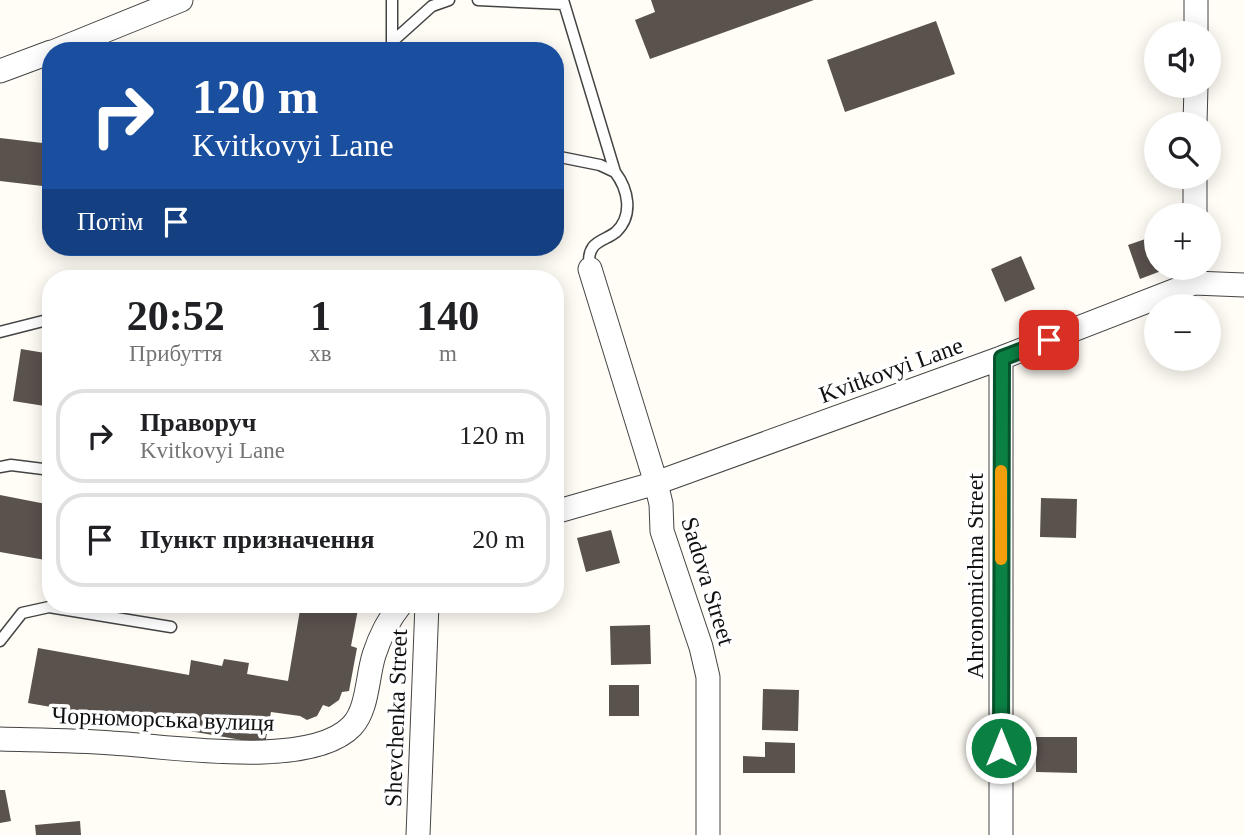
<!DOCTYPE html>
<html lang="uk">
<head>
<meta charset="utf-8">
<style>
	:root { --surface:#fff; --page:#f6f6f6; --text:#202124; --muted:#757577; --line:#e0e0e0 }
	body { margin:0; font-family:"Times New Roman",serif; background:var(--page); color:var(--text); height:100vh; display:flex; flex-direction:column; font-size:26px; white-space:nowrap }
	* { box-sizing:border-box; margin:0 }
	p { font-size:23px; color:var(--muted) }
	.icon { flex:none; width:38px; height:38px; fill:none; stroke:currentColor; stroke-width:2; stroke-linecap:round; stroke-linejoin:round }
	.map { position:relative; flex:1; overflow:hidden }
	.details { position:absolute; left:42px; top:270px; width:522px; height:343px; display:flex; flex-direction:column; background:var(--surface); border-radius:28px; box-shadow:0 4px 18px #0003 }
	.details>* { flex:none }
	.banner { position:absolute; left:42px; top:42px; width:522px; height:214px; border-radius:28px; box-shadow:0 4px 18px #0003; background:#1a4fa0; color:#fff; overflow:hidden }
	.tools { position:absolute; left:1144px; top:21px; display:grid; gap:14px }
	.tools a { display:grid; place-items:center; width:77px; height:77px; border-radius:50%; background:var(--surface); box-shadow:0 4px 18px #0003; font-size:35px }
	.pin { position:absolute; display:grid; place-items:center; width:60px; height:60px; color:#fff; margin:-30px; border-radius:14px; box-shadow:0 4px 10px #0006 }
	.me { position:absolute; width:77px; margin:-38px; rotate:0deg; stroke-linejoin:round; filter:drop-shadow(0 0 5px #0008) }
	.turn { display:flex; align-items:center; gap:24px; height:147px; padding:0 35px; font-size:32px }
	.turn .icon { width:91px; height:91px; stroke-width:2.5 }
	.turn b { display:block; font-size:49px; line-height:60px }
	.then { display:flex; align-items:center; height:66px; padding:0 35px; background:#0003; gap:14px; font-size:26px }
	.eta { display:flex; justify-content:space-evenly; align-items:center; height:119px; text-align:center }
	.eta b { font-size:42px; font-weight:700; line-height:49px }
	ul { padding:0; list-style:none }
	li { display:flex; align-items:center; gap:21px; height:94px; margin:0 14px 10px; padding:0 21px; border:4px solid var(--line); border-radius:28px }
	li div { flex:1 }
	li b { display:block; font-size:26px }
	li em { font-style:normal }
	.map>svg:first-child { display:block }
	.building { fill:#5a524d }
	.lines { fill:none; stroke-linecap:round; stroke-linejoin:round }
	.service-casing { stroke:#444; stroke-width:13 }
	.minor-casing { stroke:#444; stroke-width:25 }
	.service { stroke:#fff; stroke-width:10 }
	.minor { stroke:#fff; stroke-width:23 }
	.route-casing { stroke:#07532c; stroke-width:18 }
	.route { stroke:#0b8043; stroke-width:12 }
	.slow { stroke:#f59e0b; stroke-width:12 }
	.labels { text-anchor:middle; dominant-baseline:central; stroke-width:7; stroke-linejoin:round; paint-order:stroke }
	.street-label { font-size:24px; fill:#111; stroke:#fff }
</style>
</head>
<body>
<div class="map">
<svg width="1244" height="835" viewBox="0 0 1244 835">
	<rect width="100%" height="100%" fill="#fffdf5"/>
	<path class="building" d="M651 0H814L650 59 635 20 655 12Z
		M936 21 955 74 845 112 827 60Z
		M0 138 51 144V187L0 181Z
		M1157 235V268H1169L1140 279 1128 245Z
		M1021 256 1035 289 1005 302 991 269Z
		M21 349 51 354V407L13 401Z
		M0 495 51 505V561L0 552Z
		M1041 498 1077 499 1076 538 1040 537Z
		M611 530 620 563 586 572 577 538Z
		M301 604H359L351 646 357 648 349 691 342 692 339 700 329 707 323 705 317 716 307 720 300 716 271 712 265 744 28 703 38 648 189 675 191 660 222 666 224 659 249 663 247 674 288 681Z
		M650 625 651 664 611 665 610 626Z
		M609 685H639V716H609Z
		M763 689 799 690 798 731 762 730Z
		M1036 737H1077V773L1036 772Z
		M765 742 795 743V773H743V756L765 757Z
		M0 790H5L11 821 0 823Z
		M80 821 81 835H36L35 825Z"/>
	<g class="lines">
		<g class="service-casing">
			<path id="service" d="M392 0V51
				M478 0 564 4
				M563 0 615 172C628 189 634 215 616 232 609 238 598 240 593 247 588 254 589 261 590 269
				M392 42 432 6 449 0
				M555 156 600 165 615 172
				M0 332 51 319
				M0 467 11 465 51 470
				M0 641 22 613 49 607 171 627"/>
		</g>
		<g class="minor-casing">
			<path id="minor" d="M1196 33V0
				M55 51 181 0
				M0 71 51 52
				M1195 124 1196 86
				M1195 215V177
				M590 269 656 483 661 504 662 531 701 647 708 677V835
				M555 512 656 483 1001 358 1194 283 1244 285
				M0 739C37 740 75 740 112 743 169 746 310 770 352 726 368 709 367 677 374 655 380 636 389 619 401 604
				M418 835 427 604
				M1001 835V358"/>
		</g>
		<use href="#service" class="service"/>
		<use href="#minor" class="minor"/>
	</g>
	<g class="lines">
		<g class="route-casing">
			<path id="route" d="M1001 748 1002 358 1049 340"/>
		</g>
		<use href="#route" class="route"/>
		<path class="slow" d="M1001 559V471"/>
	</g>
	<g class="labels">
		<g class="street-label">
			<text transform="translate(891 370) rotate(-20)">Kvitkovyi Lane</text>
			<text transform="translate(975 576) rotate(-90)">Ahronomichna Street</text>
			<text transform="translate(708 581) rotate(73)">Sadova Street</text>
			<text transform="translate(396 718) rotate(-88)">Shevchenka Street</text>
			<text transform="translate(163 719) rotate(2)">Чорноморська вулиця</text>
		</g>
	</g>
</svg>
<div class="tools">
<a><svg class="icon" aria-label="sound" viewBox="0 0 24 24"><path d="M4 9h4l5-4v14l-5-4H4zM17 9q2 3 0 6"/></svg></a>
<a><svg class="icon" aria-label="search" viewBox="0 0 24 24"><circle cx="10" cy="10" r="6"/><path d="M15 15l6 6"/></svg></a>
<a>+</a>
<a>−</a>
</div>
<div class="pin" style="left:1049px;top:340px;background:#d93025"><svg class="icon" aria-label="arrive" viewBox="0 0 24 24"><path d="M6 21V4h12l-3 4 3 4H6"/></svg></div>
<svg class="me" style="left:1001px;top:748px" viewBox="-20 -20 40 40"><circle r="17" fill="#0b8043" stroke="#fff" stroke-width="3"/><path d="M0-11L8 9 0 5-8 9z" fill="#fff"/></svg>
<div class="banner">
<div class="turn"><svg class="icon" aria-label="right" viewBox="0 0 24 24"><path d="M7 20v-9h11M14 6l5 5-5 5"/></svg><div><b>120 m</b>Kvitkovyi Lane</div></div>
<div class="then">Потім<svg class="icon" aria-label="arrive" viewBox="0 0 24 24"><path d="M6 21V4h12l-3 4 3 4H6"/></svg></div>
</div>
<section class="details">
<div class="eta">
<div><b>20:52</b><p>Прибуття</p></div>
<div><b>1</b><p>хв</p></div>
<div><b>140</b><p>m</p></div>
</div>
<ul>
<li><svg class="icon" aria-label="right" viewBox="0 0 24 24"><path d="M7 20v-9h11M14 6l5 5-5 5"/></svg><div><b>Праворуч</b><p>Kvitkovyi Lane</p></div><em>120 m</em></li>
<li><svg class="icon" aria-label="arrive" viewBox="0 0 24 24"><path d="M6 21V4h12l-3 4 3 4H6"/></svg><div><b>Пункт призначення</b></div><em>20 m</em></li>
</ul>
</section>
</div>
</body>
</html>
